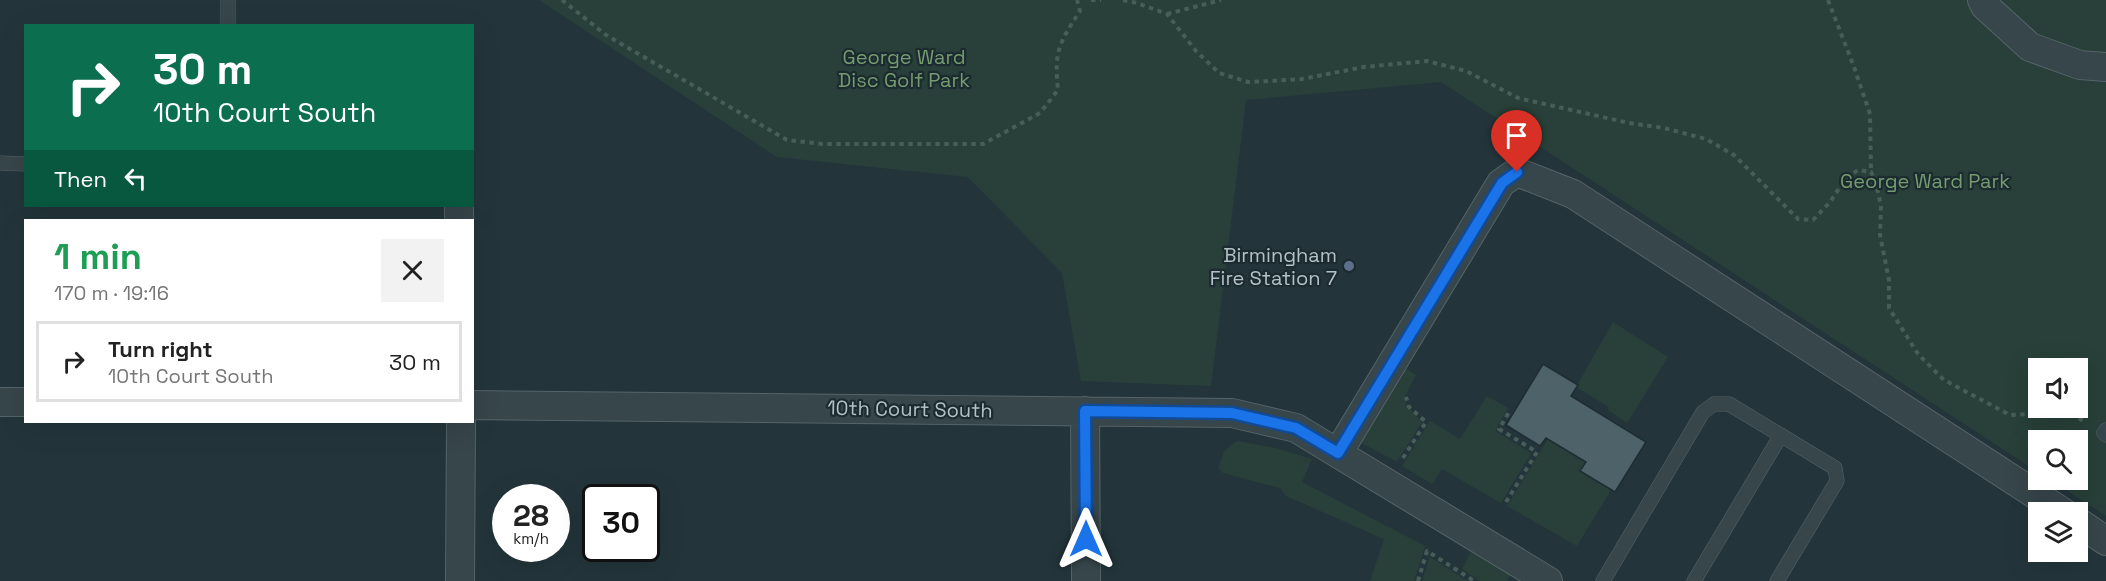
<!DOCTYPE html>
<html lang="en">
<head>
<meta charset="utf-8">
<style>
	:root { --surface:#fff; --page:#f2f2f2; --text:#222; --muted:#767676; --line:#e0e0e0 }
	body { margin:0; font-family:"Space Grotesk",sans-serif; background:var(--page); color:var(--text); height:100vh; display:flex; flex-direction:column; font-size:22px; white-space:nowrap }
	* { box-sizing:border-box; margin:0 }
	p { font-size:20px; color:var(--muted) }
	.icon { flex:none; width:33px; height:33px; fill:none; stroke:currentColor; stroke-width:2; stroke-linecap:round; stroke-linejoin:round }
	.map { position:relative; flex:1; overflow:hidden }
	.drawer { position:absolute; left:24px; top:219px; width:450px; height:204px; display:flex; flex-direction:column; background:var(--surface); border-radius:0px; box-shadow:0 6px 24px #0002 }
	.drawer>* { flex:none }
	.top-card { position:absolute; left:24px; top:24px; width:450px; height:183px; border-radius:0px; box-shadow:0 6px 24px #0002; background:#0b6e4f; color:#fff; overflow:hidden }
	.controls { position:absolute; left:2028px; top:358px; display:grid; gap:12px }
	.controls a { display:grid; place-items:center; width:60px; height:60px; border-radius:0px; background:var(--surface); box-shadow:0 6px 24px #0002; font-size:30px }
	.speed { position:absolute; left:492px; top:484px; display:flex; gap:12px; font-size:30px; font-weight:700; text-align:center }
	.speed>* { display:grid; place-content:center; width:78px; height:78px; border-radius:50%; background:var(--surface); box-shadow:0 6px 24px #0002; line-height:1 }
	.speed small { font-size:15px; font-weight:400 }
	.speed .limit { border:3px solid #111; border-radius:9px; background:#fff; color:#111 }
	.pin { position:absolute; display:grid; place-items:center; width:51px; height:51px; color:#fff; margin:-62px -26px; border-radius:50% 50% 50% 0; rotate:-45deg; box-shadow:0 0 6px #0007 }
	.pin .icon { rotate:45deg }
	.me { position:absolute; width:66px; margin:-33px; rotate:0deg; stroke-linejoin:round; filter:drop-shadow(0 0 4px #0008) }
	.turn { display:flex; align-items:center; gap:21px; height:126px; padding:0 30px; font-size:27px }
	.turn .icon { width:78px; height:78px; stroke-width:2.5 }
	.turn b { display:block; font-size:42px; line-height:51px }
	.then { display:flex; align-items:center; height:57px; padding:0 30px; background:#0003; gap:12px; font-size:22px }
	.round { display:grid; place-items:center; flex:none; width:63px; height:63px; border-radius:0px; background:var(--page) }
	.head { display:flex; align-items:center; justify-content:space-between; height:102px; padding:0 30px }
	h1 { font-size:36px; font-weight:600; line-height:45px; color:#1e9e55 }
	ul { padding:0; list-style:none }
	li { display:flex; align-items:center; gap:18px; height:81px; margin:0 12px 9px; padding:0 18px; border:3px solid var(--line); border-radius:0px }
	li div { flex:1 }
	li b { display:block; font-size:22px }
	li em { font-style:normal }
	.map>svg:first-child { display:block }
	.green { fill:#284039; fill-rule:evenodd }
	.building { fill:#4e6369; stroke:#1e2d32; stroke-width:1.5 }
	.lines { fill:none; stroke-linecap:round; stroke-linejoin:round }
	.lane-casing { stroke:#556469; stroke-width:15 }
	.street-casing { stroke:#556469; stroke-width:30 }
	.path { stroke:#475d58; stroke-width:4; stroke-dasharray:4.5 4.5; stroke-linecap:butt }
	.lane { stroke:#37464b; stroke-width:14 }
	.street { stroke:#37464b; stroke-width:28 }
	.route-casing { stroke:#114b97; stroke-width:15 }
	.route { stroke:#1a73e8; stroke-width:10 }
	.service-dot { fill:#5c6f8a; stroke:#1c2b30; stroke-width:2 }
	.labels { text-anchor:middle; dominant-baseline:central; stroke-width:4.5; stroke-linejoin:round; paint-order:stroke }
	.park-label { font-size:20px; fill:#759c70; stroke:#1c2b30 }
	.poi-label { font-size:20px; fill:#b2c1c7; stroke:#1c2b30; text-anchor:end }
	.street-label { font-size:20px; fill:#b2c1c7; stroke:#1c2b30 }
</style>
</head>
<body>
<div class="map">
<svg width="2106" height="581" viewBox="0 0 2106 581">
	<rect width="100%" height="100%" fill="#23353b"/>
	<path class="green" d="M539 0H2106V516L2051 480H2078V441H2038V472L1441 82 1246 100 1211 386 1081 381 1062 273 968 177 777 157ZM2038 369H2078V408H2038Z
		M1613 322 1668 357 1627 423 1608 410 1609 407 1576 387Z
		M1400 365 1416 375 1404 398 1406 406 1422 422 1397 462 1358 441Z
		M1487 396 1508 408 1495 431 1531 453 1501 503 1442 469 1432 484 1402 466 1430 421 1460 439Z
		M1548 439 1586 462 1580 471 1611 490 1577 546 1507 506Z
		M1237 441 1276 448 1312 459 1302 482 1425 546 1414 581H1370L1384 539 1286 496 1280 488 1223 473 1218 468 1224 451Z
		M1473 548 1513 571 1507 581H1480L1462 569Z
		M1430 557 1466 580 1468 581H1422Z"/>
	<path class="building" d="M1543 364 1578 385 1571 396 1646 442 1615 492 1580 471 1586 462 1546 438 1540 446 1506 425Z"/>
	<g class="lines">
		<g class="lane-casing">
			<path id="lane" d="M228 26V0
				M0 163 26 164
				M2106 430 2104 433 2106 435
				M1603 581 1703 412 1714 404H1729L1835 468 1837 481 1777 581
				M1694 581 1781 435"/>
		</g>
		<g class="street-casing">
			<path id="street" d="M1982 0 1985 6 2030 47 2080 65 2106 67
				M459 206V220
				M0 402H26
				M472 405 1232 413 1296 428 1548 581
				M1085 411 1086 581
				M1338 453 1501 183 1517 172 1573 194 2064 513
				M2078 522 2106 541
				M460 581 461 422"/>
		</g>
		<path class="path" d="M562 0 606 35 787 140 822 144H983L1040 113 1058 90C1054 51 1059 43 1080 11L1077 0
			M1091 0H1101
			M1123 0 1137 3 1167 14 1196 51 1219 73 1248 82 1302 79 1364 67 1427 61 1466 71 1518 98 1629 123 1664 128 1706 139 1734 155 1798 219 1813 220 1830 202 1846 178 1858 170 1871 172 1876 183 1881 206 1880 235 1889 280V308L1918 354 1944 380 2010 415 2027 414 2043 408
			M1828 0 1854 67 1870 114 1871 172
			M1167 14 1221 0
			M2054 408 2068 412 2085 422
			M1403 458 1426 422 1409 407 1406 397
			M1506 502 1537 452 1499 429 1509 412
			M1418 581 1427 551 1474 581"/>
		<use href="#lane" class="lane"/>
		<use href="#street" class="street"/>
	</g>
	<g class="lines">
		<g class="route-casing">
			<path id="route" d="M1086 539 1085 411 1232 413 1296 428 1338 453 1502 183 1517 172"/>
		</g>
		<use href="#route" class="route"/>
	</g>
	<circle class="service-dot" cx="1349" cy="266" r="6"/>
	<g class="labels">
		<g class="park-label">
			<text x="904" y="57">George Ward<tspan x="904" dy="23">Disc Golf Park</tspan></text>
			<text x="1925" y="181">George Ward Park</text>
		</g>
		<g class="poi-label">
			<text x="1337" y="255">Birmingham<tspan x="1337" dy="23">Fire Station 7</tspan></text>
		</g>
		<g class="street-label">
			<text transform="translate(910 409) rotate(1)">10th Court South</text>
		</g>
	</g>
</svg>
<div class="controls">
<a><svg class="icon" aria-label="sound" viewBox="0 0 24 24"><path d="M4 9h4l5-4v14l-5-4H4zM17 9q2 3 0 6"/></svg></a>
<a><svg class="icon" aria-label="search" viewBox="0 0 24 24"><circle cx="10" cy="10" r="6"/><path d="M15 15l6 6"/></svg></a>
<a><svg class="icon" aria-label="layers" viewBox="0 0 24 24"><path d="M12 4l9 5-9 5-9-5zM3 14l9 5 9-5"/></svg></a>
</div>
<div class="speed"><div>28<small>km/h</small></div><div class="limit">30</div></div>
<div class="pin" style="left:1517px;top:172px;background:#d93025"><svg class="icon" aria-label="arrive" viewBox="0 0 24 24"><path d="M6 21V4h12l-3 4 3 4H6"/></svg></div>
<svg class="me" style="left:1086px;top:539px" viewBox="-20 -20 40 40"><path d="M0-17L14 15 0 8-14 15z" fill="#1a73e8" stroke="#fff" stroke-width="4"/></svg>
<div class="top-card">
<div class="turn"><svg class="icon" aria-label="right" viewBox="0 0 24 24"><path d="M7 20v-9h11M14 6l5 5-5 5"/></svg><div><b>30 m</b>10th Court South</div></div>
<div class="then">Then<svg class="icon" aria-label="left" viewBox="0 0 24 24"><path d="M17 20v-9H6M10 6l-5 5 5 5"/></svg></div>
</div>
<section class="drawer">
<div class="head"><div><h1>1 min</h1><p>170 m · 19:16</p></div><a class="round"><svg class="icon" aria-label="close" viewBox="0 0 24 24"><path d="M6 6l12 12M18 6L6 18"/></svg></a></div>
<ul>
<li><svg class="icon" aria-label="right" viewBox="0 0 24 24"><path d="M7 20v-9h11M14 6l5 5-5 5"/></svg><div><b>Turn right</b><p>10th Court South</p></div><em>30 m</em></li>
</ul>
</section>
</div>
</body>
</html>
